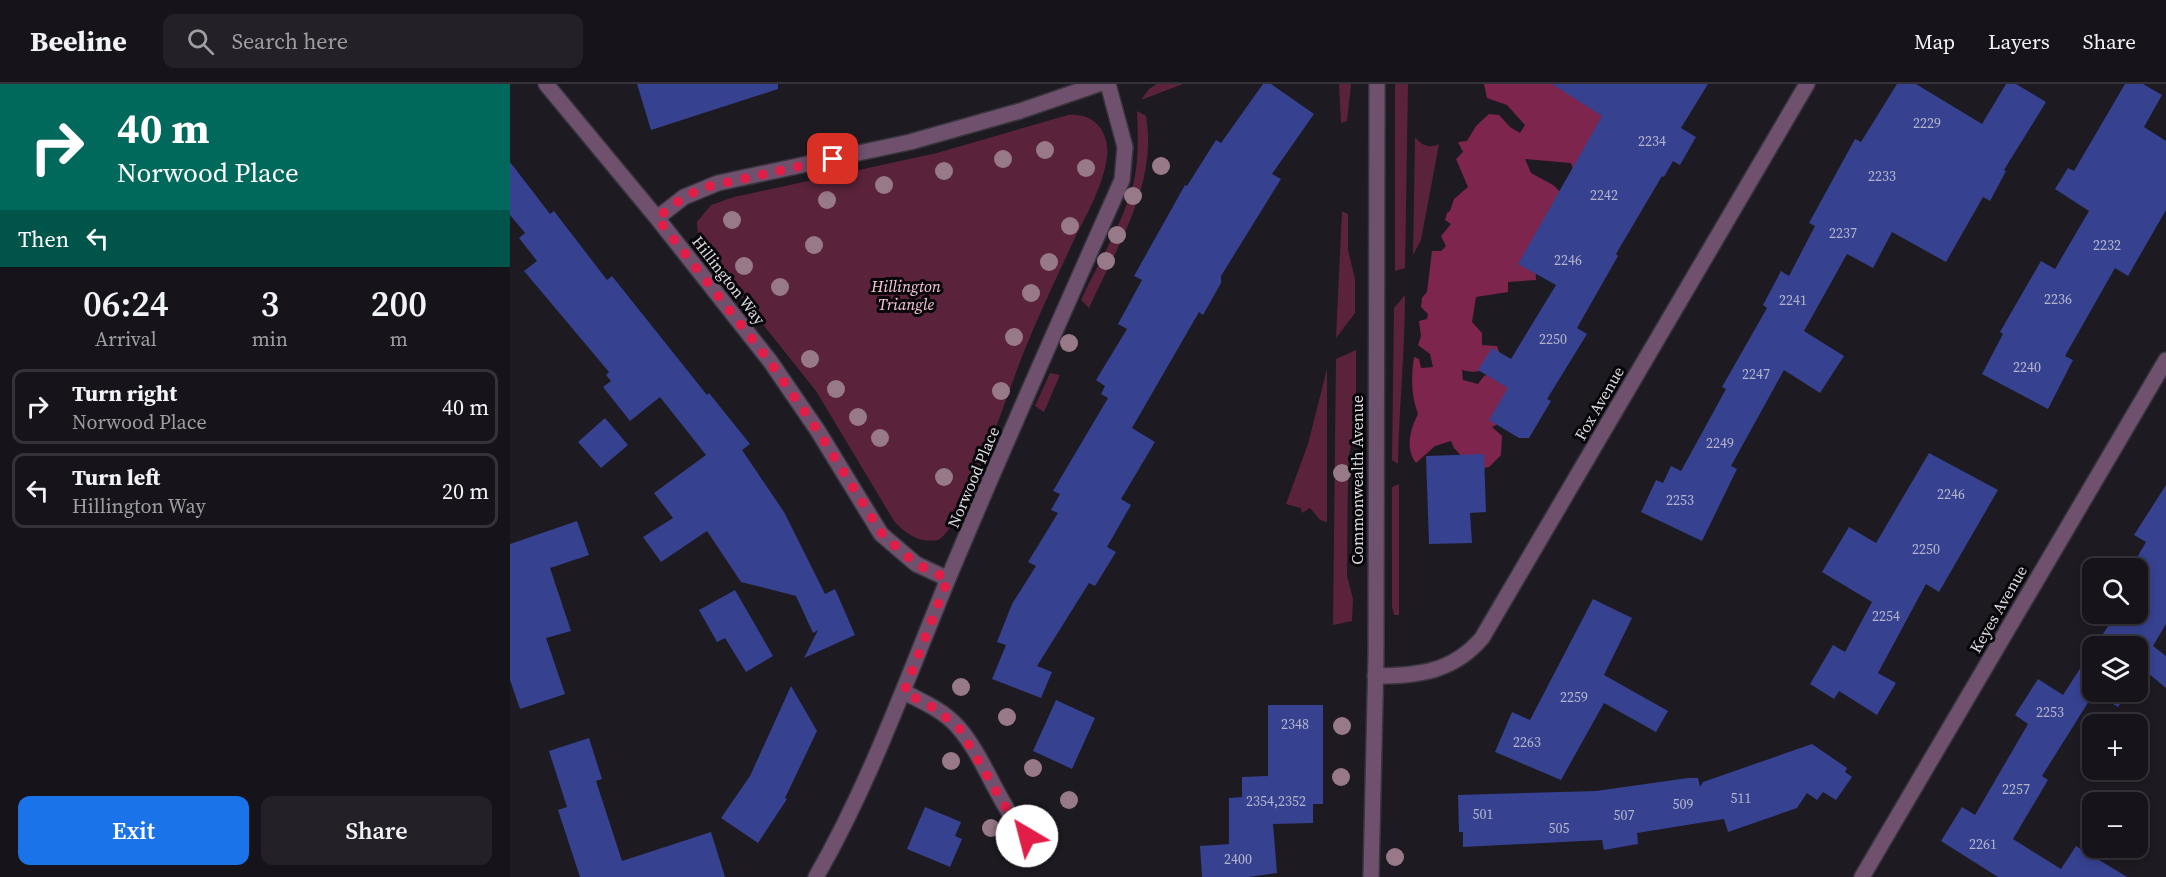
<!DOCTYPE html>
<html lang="en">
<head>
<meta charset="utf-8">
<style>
	:root { --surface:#16141a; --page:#232127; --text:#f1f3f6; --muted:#9e9ea2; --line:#353339; --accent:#1a73e8 }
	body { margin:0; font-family:"Source Serif 4",serif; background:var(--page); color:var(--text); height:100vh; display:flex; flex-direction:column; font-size:22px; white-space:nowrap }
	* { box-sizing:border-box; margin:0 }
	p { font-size:20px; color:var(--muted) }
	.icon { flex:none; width:33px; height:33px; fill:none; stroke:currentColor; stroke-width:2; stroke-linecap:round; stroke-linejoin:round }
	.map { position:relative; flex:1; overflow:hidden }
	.drawer { display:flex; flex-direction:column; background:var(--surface); width:510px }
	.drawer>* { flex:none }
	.banner { background:#00695c; color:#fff; overflow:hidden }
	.tools { position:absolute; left:1572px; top:474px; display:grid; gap:12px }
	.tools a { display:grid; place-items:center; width:66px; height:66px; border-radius:12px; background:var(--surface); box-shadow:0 3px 9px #0003,0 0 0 2px var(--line); font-size:30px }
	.pin { position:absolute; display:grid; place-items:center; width:51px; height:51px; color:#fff; margin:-26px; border-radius:12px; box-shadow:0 3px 9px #0006 }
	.me { position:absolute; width:66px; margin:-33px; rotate:323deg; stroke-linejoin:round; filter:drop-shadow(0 0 4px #0008) }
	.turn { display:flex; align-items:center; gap:21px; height:126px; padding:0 18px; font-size:27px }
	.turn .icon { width:78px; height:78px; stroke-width:2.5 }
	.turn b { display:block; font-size:42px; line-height:51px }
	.then { display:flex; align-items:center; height:57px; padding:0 18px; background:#0003; gap:12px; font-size:22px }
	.eta { display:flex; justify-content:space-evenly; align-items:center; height:102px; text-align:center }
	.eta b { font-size:36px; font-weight:600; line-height:42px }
	.primary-button { display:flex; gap:12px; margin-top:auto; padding:12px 18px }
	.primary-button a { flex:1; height:69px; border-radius:12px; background:var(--accent); color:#fff; font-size:24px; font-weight:600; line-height:69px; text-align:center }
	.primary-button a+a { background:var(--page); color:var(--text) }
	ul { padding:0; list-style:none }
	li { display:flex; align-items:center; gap:18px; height:75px; margin:0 12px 9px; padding:0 6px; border:3px solid var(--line); border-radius:12px }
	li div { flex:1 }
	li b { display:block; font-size:22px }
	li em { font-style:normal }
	header { display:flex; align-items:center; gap:36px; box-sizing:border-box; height:84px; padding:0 30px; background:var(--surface); border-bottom:2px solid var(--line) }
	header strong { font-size:28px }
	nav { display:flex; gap:33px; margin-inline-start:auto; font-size:21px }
	.search { width:420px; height:54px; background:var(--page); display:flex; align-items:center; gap:15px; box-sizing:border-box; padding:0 21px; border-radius:12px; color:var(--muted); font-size:22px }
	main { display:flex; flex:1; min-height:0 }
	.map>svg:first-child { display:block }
	.green { fill:#5b233b }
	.forest { fill:#7e254e }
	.building { fill:#36418f }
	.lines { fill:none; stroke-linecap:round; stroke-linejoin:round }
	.street-casing { stroke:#38353d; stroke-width:18 }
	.street { stroke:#6f516e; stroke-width:15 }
	.tree { fill:#977987 }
	.route { stroke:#e11d48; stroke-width:10; stroke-dasharray:0 18 }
	.labels { text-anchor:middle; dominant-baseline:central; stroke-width:6; stroke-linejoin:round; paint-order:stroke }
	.number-label { font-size:14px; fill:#b4b5cd }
	.street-label { font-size:16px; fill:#dedce2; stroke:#070609 }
	.park-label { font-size:16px; font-style:italic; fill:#fbc7d9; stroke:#070609 }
</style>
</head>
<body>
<header>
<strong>Beeline</strong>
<div class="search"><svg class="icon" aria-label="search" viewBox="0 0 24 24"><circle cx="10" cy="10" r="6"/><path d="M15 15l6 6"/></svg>Search here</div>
<nav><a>Map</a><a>Layers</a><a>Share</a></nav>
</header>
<main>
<section class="drawer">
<div class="banner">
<div class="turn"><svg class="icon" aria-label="right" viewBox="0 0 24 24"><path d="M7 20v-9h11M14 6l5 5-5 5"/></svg><div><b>40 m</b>Norwood Place</div></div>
<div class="then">Then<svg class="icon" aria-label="left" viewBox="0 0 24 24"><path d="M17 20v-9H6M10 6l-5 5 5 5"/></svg></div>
</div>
<div class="eta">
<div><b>06:24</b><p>Arrival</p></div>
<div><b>3</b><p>min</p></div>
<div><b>200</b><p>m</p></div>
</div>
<ul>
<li><svg class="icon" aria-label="right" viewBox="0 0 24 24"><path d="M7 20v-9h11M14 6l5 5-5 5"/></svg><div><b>Turn right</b><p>Norwood Place</p></div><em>40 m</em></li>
<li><svg class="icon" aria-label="left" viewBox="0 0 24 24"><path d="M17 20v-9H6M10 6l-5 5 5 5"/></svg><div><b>Turn left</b><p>Hillington Way</p></div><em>20 m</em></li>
</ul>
<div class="primary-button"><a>Exit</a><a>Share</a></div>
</section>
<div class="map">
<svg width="1656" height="793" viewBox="0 0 1656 793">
	<rect width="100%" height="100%" fill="#1d1a22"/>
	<path class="green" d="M647 0H673L631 16 639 5Z
		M829 0H841L837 37 831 39Z
		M885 0H898L895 184 885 187Z
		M627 27 636 32C648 100 606 164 579 224L571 216C589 177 614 138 624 97 629 74 628 50 627 27Z
		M558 31C584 28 600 48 597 73 593 103 576 131 563 158 546 195 528 232 513 270 499 305 455 441 428 456 409 459 397 451 384 437L306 307 197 170 188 154 187 138 201 121 224 113 427 69Z
		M905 53C911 61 919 65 929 60L911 156 903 171Z
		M832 127 838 130V166L845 195V229L826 254Z
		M895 211C895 268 889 323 888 380L882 376 884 224Z
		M846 266V343L839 370 838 386 837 492 843 515 842 537 823 541 826 275Z
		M817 285V438L810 436 800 424 792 429 791 424 776 420 798 360Z
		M540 289 550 291 534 328 525 322Z
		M889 400V531H884L882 523V403Z"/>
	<path class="forest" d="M974 0H1124L1068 99 1061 79 1015 75 1021 89 1043 101 1066 123 1025 172 1026 196 998 198V208L966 213 962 238 972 249V261L987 262 992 276C978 284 969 291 952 286L953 296 968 300 974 292 989 287 1000 295 992 338 982 343 992 352 991 371 979 383 964 386 944 364 941 357 925 362 906 379C895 365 900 345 908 330 901 311 901 294 904 273L909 275 911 284 923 283 920 270 908 261 911 252 909 237 917 235 918 230 911 223 912 214 917 208 922 167H931L936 162 931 152 941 140 935 136 937 129 940 127 944 115 958 103 946 75 953 68 948 58 957 57 966 42 979 30 989 31 1000 43 1010 49 1015 41 997 21 977 14Z"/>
	<path class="building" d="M127 0H268V5L141 46Z
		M753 0H761L804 30 762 90 771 95 711 192V199L693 231 689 228 622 344 645 358 611 415 621 421 597 463 606 468 585 502 579 499 527 582 542 588 531 614 482 595 496 561 487 558 502 520 526 482 518 478 548 429 541 426 550 410 543 407 598 314 591 310 595 302 586 296 617 245 608 240 632 196 624 192 675 101 677 102 706 56 711 59Z
		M1042 0H1198L1171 44 1186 53 1170 81 1163 77 1154 93 1152 92 1106 170 1108 172 1067 244 1077 250 1037 315 1041 317 1019 354H1009L979 336 998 304 968 286 982 264 1001 275 1046 201 1008 180 1092 32Z
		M1387 0H1406L1472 40 1496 0H1506L1536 18 1494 86 1496 87 1480 117 1473 113 1436 178 1382 148 1363 184 1337 170 1294 247 1334 272 1310 309 1274 286 1221 382 1227 385 1192 457 1131 428 1146 396 1153 399 1161 382 1171 387 1216 305 1212 303 1257 224 1253 221 1271 187 1279 192 1305 142 1299 139 1345 55 1351 58Z
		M1615 0H1633L1652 11 1634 43 1656 57V126L1618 192 1605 184 1555 272 1563 276 1538 325 1472 290 1493 250 1490 248 1531 177 1545 185 1579 127 1545 105 1558 84 1564 87Z
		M0 78 40 130 44 127 97 196 102 192 197 311 199 309 240 360 232 366 274 428 315 510 325 505 345 551 294 574 308 546 303 549 286 512 231 498 197 447 151 478 133 453 163 434 144 409 196 371 150 313 120 337 93 303 101 297 96 291 99 288 14 187 27 177 9 154 15 149 0 131Z
		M95 334 118 361 91 384 68 358Z
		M1419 369 1488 406 1429 508 1416 500 1368 589 1386 599 1367 631 1329 607 1324 615 1300 600 1323 561 1335 568 1362 518 1312 488 1339 443 1366 459Z
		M974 370 976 428 960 429 962 459 919 460 916 372Z
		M1656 401V540L1643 562 1656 572V604L1633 585 1628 594V562H1585L1606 530H1628V484H1621L1636 458 1624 451Z
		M67 437 79 471 40 484 61 547 36 554 55 610 10 625 0 596V460Z
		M225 506 263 572 236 588 215 554 207 558 189 526Z
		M1083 515 1122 534 1094 591 1158 627 1146 648 1094 619 1051 696 985 668 1002 628 1020 636Z
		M1582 566V608H1619L1608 623 1589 611 1583 620 1579 617 1532 692 1538 696 1503 755 1551 785 1566 762 1617 793H1488L1431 757 1452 723 1465 731 1518 640 1505 631 1528 595 1553 611Z
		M281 602 307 647 275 714 277 715 248 759 211 734 240 692Z
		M546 616 585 634 562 685 523 667Z
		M758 621H813V720H803V739L763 740 767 789 738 793H692L690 762 719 760V714L732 713V693L758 692Z
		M79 654 92 695 86 697 112 777 201 748 215 793H70L48 726 57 723 39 667Z
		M1302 660 1337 684 1335 688 1342 693 1326 716 1313 708 1307 716 1297 709 1287 724 1218 748 1214 735 1127 749 1128 760 1094 766 1092 756 953 763V748H949L948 711 1086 707 1178 694H1188L1190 703 1193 698Z
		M415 723 451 738 445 752 452 755 440 783 397 765Z"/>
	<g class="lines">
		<g class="street-casing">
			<path id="street" d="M36 0 147 134 260 277 308 347 371 450 406 480 438 495
				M147 134 174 113 208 99 400 58 510 27 589 0
				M865 592C908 592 943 588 972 554L1297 0
				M394 608C413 618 433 626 448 643 480 680 490 732 530 765
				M306 793C360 699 397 595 438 495 494 361 553 229 612 96L615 63 598 0
				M861 793 866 572 867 0
				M1352 793 1656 276"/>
		</g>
		<use href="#street" class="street"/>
	</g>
	<g class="tree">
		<circle cx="535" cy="66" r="9"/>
		<circle cx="493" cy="75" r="9"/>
		<circle cx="651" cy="82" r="9"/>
		<circle cx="576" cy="84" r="9"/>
		<circle cx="434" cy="87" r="9"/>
		<circle cx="374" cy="101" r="9"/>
		<circle cx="623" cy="112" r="9"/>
		<circle cx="317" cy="116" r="9"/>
		<circle cx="222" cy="136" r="9"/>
		<circle cx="560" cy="142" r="9"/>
		<circle cx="607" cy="151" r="9"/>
		<circle cx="304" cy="161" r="9"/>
		<circle cx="596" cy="177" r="9"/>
		<circle cx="539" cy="178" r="9"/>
		<circle cx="234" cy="182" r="9"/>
		<circle cx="270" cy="203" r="9"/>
		<circle cx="521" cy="209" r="9"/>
		<circle cx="504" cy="253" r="9"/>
		<circle cx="559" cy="259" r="9"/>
		<circle cx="300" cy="275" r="9"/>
		<circle cx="326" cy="305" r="9"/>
		<circle cx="491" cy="307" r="9"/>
		<circle cx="348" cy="333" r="9"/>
		<circle cx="370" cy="354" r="9"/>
		<circle cx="832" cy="389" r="9"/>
		<circle cx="434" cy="393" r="9"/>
		<circle cx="451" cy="603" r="9"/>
		<circle cx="497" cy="633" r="9"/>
		<circle cx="832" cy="642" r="9"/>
		<circle cx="441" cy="677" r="9"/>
		<circle cx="523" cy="684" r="9"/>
		<circle cx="831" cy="693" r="9"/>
		<circle cx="559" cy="716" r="9"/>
		<circle cx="481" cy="744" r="9"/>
		<circle cx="885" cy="773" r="9"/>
	</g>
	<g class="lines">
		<path class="route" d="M323 75 196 103 174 113 147 134 260 278 308 347 372 450 406 480 438 495 394 608 424 624 449 644 493 719 517 752"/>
	</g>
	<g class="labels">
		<g class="number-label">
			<text x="1417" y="39">2229</text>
			<text x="1142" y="57">2234</text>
			<text x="1372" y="92">2233</text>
			<text x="1094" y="111">2242</text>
			<text x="1333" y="149">2237</text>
			<text x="1597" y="161">2232</text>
			<text x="1058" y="176">2246</text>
			<text x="1548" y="215">2236</text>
			<text x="1283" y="216">2241</text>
			<text x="1043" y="255">2250</text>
			<text x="1517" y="283">2240</text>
			<text x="1246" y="290">2247</text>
			<text x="1210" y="359">2249</text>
			<text x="1441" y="410">2246</text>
			<text x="1170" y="416">2253</text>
			<text x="1416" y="465">2250</text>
			<text x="1376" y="532">2254</text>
			<text x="1064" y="613">2259</text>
			<text x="1540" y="628">2253</text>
			<text x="785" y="640">2348</text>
			<text x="1017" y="658">2263</text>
			<text x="1506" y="705">2257</text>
			<text x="1231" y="714">511</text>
			<text x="766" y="717">2354,2352</text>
			<text x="1173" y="720">509</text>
			<text x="973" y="730">501</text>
			<text x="1114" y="731">507</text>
			<text x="1049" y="744">505</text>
			<text x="1473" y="760">2261</text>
			<text x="728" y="775">2400</text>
		</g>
		<g class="street-label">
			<text transform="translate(219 196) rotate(52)">Hillington Way</text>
			<text transform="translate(1089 319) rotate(-60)">Fox Avenue</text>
			<text transform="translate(463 393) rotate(-67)">Norwood Place</text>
			<text transform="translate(847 396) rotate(-90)">Commonwealth Avenue</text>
			<text transform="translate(1488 525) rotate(-60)">Keyes Avenue</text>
		</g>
		<g class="park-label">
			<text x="396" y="202">Hillington<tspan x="396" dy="18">Triangle</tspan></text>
		</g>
	</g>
</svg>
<div class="tools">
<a><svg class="icon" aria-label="search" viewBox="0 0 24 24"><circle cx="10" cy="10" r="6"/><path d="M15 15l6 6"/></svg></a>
<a><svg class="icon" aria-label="layers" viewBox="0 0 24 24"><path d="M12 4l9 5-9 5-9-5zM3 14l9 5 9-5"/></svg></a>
<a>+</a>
<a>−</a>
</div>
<div class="pin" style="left:323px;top:75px;background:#d93025"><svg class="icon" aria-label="arrive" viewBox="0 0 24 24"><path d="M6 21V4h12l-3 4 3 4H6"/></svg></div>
<svg class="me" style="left:517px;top:752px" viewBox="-20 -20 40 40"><circle r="19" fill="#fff"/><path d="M0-13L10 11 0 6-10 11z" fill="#e11d48"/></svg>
</div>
</main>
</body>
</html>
